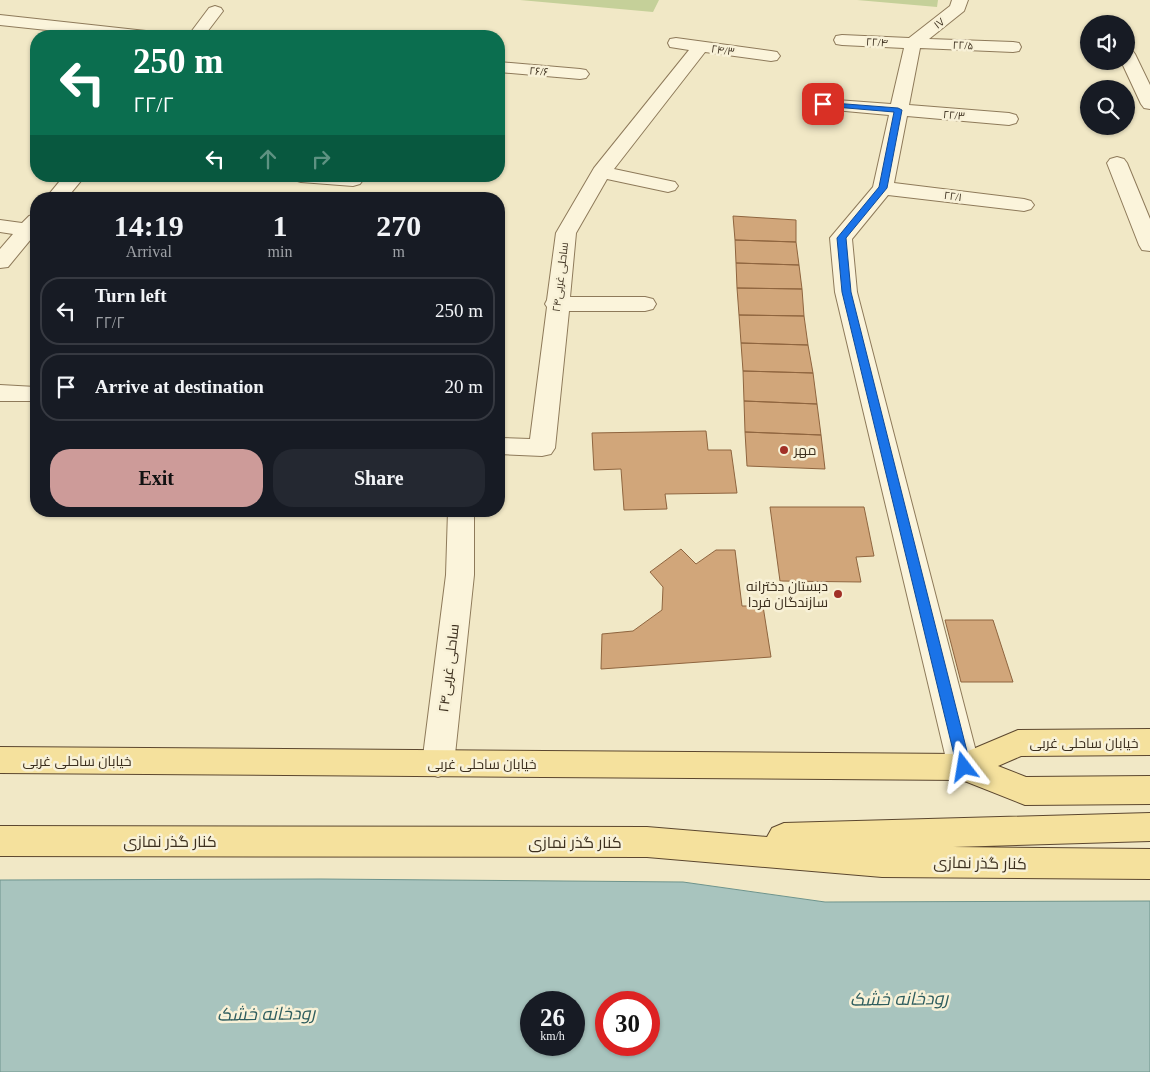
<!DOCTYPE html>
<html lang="en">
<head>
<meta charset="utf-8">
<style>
	:root { --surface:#171b24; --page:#242831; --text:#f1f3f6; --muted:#9ea1a6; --line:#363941; --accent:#cd9b99 }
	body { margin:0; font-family:"Times New Roman",Cairo,serif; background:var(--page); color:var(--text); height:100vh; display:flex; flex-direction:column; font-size:19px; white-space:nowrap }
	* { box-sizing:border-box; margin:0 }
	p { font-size:16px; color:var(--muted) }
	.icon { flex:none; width:28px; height:28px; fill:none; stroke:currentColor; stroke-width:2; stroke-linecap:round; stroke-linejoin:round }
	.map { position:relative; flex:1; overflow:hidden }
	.details { position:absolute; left:30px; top:192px; width:475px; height:325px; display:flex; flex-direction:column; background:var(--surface); border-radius:20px; box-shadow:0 1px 4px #0004 }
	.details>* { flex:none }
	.banner { position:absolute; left:30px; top:30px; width:475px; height:152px; border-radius:20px; box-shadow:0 1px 4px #0004; background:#0b6e4f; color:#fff; overflow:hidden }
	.tools { position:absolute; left:1080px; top:15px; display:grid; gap:10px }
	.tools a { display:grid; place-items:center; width:55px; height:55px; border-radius:50%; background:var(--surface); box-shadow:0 1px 4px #0004; font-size:25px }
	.speed { position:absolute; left:520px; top:991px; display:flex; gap:10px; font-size:25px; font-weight:700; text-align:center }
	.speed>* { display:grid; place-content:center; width:65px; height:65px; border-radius:50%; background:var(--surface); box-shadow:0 1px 4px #0004; line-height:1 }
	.speed small { font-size:12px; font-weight:400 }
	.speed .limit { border:8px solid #d22; background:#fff; color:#111 }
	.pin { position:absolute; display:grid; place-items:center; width:42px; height:42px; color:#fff; margin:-21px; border-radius:10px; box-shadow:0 2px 8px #0006 }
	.me { position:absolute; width:55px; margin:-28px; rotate:346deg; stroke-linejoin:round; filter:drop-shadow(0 0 4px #0008) }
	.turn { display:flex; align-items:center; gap:18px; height:105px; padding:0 20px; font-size:22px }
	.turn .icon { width:65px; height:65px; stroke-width:2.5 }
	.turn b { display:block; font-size:35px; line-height:42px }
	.lanes { display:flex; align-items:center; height:48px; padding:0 20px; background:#0003; justify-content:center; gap:25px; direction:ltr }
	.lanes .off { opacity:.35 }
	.eta { display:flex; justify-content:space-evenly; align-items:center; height:85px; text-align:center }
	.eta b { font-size:30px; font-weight:800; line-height:35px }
	.action { display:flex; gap:10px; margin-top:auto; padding:10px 20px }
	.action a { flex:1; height:58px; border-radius:20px; background:var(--accent); color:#111; font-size:20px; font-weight:800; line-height:58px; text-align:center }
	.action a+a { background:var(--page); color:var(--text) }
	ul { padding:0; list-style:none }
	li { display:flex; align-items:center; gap:15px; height:68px; margin:0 10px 8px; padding:0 10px; border:2px solid var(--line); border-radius:20px }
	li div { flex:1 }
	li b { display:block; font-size:19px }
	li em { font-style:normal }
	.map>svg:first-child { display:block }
	.green { fill:#c5d099 }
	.water { fill:#a8c4be; stroke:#6e948d; fill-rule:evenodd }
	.building { fill:#d1a67a; stroke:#8f653f }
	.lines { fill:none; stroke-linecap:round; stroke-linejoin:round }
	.minor-casing { stroke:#8e7a5a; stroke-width:2 }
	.major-casing { stroke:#5c472f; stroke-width:2 }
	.minor { fill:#fbf4db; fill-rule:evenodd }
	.major { fill:#f5e19d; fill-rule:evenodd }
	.route { fill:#1a73e8; stroke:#114b97 }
	.poi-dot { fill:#a13027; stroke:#f8f1d7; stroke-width:2 }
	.labels { text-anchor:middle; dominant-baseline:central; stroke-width:5; stroke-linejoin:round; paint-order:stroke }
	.far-street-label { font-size:11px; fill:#3d301f; stroke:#f8f1d7 }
	.poi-label { font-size:14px; fill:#3d301f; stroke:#f8f1d7; text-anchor:start }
	.street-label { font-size:14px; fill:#3d301f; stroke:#f8f1d7 }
	.near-street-label { font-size:16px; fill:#3d301f; stroke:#f8f1d7 }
	.near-water-label { font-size:18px; font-style:italic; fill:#2e5d5e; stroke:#f8f1d7 }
</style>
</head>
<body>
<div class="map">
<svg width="1150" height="1072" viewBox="0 0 1150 1072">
	<rect width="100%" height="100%" fill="#f1e8c6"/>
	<path class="green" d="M520 0H659L653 12Z
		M857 0H938L937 7Z"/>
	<path class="water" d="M321 879 683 882 825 902 1150 901V1072H0V880ZM531 1002H574V1045H531ZM606 1002H649V1045H606Z"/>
	<path class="building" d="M733 216 796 220V242L735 240Z
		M735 240 796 242 799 265 736 263Z
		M736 263 799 265 802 289 737 288Z
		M737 288 802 289 804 316 739 315Z
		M739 315 804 316 808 345 741 343Z
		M741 343 808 345 813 373 743 371Z
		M743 371 813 373 817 404 744 401Z
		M744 401 817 404 821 435 745 432Z
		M706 431 708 450H731L737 493 665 494 667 509 624 510 621 469 594 470 592 433Z
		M745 432 821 435 825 469 747 466Z
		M770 507H864L874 556 856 557 861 582 780 581Z
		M681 549 696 564 716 550H735L742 606H763L771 657 601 669 602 634 633 631 662 610 663 587 650 572Z
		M945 620H993L1013 682H961Z"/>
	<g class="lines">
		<g class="minor-casing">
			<path id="minor" d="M952 0H968L964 11 929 39 1013 42 1019 43 1021 47 1019 51 1013 52 920 48 909 105 1009 113 1016 115 1018 119 1016 123 1009 125 907 116 894 183 1024 199 1031 201 1034 205 1031 209 1024 211 888 195 852 239 857 292 980 767 975 776 964 780 953 776 948 767 835 292 830 238 873 187 889 115 823 109 817 108 814 104 817 100 823 99 891 104 904 48 842 45 836 44 834 40 836 36 842 35 909 38 950 6Z
				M215 6 221 8 223 11 204 36H188L209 8Z
				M0 15 146 31 152 32 154 36H103L0 25Z
				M676 38 771 51 777 52 780 56 777 60 771 61 705 52 614 169 675 182 678 186 675 190 668 192 607 179 576 233 570 297H645L653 299 656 304 653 309 645 311H569L555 448 551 454 542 456 499 454V438L530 439 547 307 545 304 547 300 556 233 594 168 689 50 670 47 668 43 670 39Z
				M1126 49 1132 50 1135 54 1150 85V109L1144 108 1141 104 1121 61H1126Z
				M499 62 580 69 586 70 589 74 586 78 580 79 499 72Z
				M1117 157 1124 159 1127 163 1150 219V251L1142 250 1139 245 1107 163 1110 159Z
				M64 176H85L66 199H45Z
				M291 176H360L363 180 360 184 353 186 301 182 294 180Z
				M36 214V233L8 267 0 268V249L13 234 0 232V220L22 223 29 216Z
				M0 385 36 387V401H0Z
				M448 511H474V575L454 764 449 773 438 777 427 773 422 764 446 575Z"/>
		</g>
		<g class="major-casing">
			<path id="major" d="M1150 729V755L1021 756 998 766 1026 777 1150 776V804L1025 805 962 780 0 773V747L961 754 1018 730Z
				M1150 813V841L953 847 1150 849V879L882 877 647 857 0 856V826L647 827 767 837 772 828 784 823Z"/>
		</g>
		<use href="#minor" class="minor"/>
		<use href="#major" class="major"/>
	</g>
	<path class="route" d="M820 102 898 108 902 110 887 188 846 238 851 292 971 767 969 771 964 773 959 771 957 767 842 292 837 238 879 187 894 112 823 106 820 105Z"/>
	<g class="poi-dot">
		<circle cx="784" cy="450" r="5"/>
		<circle cx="838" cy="594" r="5"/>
	</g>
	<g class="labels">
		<g class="far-street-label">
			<text transform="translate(939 23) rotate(-38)">۱۷</text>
			<text transform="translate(877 42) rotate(3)">۲۲/۴</text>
			<text transform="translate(963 45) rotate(2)">۲۲/۵</text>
			<text transform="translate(723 50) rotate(8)">۲۴/۳</text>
			<text transform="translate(539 71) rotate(5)">۲۶/۶</text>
			<text transform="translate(954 115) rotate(5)">۲۲/۳</text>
			<text transform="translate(953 196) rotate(7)">۲۲/۱</text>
			<text transform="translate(560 277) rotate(-83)">ساحلی غربی۲۴</text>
		</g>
		<g class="poi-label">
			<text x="794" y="450">مهر</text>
			<text x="828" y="586" text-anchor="end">دبستان دخترانه<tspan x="828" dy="16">سازندگان فردا</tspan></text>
		</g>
		<g class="street-label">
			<text transform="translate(449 668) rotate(-83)">ساحلی غربی۲۴</text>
			<text x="1084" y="743">خیابان ساحلی غربی</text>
			<text x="77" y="761">خیابان ساحلی غربی</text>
			<text x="482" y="764">خیابان ساحلی غربی</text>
		</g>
		<g class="near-street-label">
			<text x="170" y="841">کنار گذر نمازی</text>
			<text x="575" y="842">کنار گذر نمازی</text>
			<text transform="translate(980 863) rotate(1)">کنار گذر نمازی</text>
		</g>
		<g class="near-water-label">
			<text transform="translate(899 999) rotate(-1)">رودخانه خشک</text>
			<text transform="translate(266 1014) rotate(-1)">رودخانه خشک</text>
		</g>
	</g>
</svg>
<div class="tools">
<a><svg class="icon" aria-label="sound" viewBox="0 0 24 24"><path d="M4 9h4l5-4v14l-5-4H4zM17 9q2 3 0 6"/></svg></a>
<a><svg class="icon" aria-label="search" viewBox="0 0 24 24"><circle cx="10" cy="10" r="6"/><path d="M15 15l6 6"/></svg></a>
</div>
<div class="speed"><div>26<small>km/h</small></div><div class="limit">30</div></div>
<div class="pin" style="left:823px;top:104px;background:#d93025"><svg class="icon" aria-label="arrive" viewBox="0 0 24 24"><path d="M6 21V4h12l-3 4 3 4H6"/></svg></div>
<svg class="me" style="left:964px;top:767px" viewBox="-20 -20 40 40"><path d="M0-17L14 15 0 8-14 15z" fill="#1a73e8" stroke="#fff" stroke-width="4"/></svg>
<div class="banner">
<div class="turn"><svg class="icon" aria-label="left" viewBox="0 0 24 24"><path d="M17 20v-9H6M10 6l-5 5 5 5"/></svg><div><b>250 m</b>۲۲/۲</div></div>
<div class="lanes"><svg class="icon" aria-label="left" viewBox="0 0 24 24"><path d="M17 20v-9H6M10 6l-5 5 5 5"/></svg><svg class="icon off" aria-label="ahead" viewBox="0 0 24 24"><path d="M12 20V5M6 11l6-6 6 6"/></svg><svg class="icon off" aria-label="right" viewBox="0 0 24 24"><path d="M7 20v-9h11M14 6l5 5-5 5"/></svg></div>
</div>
<section class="details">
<div class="eta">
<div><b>14:19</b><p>Arrival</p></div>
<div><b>1</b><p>min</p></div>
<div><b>270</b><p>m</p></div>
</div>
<ul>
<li><svg class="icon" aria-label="left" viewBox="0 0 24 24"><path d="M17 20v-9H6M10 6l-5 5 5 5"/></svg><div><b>Turn left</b><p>۲۲/۲</p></div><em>250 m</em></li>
<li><svg class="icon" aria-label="arrive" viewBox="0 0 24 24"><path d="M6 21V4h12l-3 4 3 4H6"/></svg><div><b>Arrive at destination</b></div><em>20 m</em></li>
</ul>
<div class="action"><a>Exit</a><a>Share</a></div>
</section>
</div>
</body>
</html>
